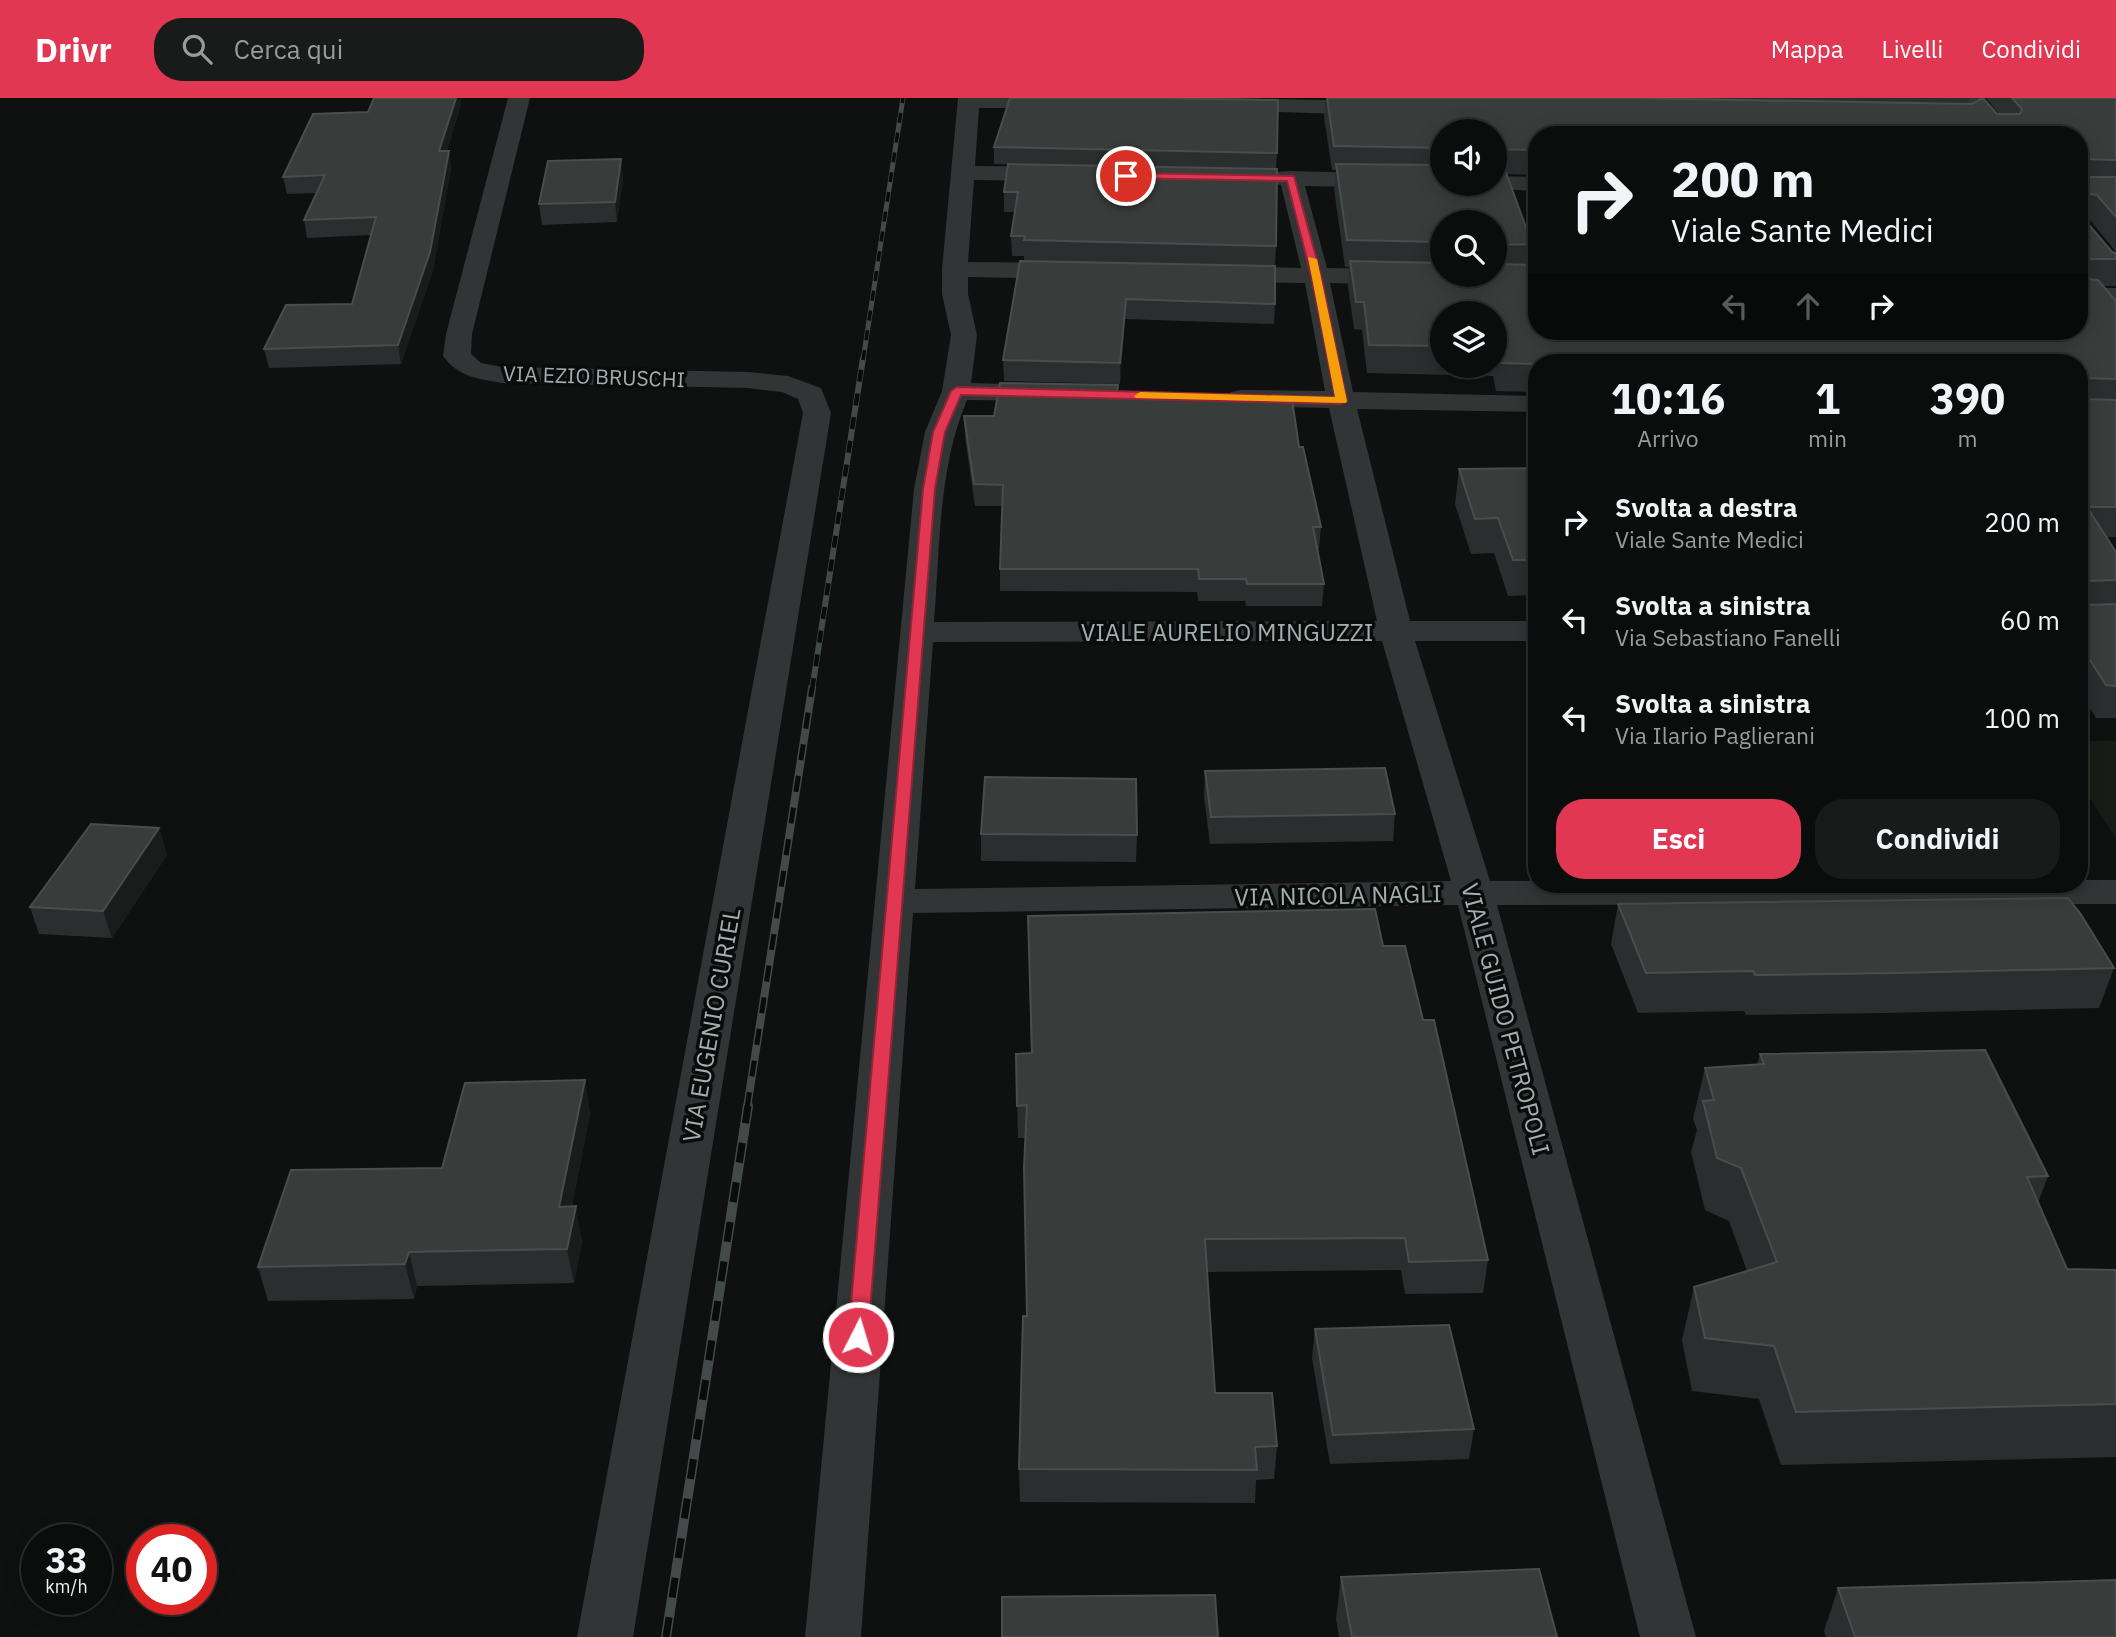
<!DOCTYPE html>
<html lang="it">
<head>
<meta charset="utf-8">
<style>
	:root { --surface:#0b0c0c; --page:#191a1a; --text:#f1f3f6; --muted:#9a9b9d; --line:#2b2c2d; --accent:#e13753 }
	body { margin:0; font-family:"IBM Plex Sans",sans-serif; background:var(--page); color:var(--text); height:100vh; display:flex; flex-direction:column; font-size:26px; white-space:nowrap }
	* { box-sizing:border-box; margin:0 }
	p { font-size:23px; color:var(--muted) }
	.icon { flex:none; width:38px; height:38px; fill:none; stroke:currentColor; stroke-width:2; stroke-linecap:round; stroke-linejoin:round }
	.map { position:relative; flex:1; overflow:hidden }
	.panel { position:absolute; left:1528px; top:256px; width:560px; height:539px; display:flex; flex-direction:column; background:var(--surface); border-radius:28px; box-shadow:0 4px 18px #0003,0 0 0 2px var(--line) }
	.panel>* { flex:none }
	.hud { position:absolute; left:1528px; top:28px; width:560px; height:214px; border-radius:28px; box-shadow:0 4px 18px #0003,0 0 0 2px var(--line); background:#0b0c0c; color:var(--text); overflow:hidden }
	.tools { position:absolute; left:1430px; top:21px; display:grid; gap:14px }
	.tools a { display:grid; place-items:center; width:77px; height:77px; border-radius:50%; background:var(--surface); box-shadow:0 4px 18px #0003,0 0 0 2px var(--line); font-size:35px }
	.speed { position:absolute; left:21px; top:1426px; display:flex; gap:14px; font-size:35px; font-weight:700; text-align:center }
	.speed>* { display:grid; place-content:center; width:91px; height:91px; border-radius:50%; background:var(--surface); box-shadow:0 4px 18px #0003,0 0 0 2px var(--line); line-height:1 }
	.speed small { font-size:18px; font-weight:400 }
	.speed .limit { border:10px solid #d22; background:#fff; color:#111 }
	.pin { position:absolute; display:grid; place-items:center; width:60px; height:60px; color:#fff; margin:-30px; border:4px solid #fff; border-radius:50%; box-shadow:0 2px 7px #0007 }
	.me { position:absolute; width:77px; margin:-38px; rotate:5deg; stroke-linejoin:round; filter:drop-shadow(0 0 5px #0008) }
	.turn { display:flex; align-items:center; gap:24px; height:147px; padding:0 28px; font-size:32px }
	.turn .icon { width:91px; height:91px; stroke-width:2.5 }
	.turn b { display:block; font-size:49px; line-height:60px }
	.lanes { display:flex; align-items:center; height:66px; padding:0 28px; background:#0003; justify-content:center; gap:35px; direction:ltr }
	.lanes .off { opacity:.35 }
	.eta { display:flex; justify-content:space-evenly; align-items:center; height:119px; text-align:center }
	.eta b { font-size:42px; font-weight:700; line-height:49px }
	.primary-button { display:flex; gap:14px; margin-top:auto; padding:14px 28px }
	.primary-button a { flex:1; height:80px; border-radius:28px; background:var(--accent); color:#fff; font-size:28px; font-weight:700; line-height:80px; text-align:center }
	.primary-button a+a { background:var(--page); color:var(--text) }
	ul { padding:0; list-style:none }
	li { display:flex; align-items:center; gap:21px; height:98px; padding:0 28px }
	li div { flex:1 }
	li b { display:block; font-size:26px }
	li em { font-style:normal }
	header { display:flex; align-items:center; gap:42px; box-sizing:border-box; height:98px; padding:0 35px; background:var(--accent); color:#fff }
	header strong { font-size:33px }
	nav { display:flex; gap:38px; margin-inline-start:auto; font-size:24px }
	.search { width:490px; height:63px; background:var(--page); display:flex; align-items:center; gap:18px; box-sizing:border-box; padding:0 24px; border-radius:28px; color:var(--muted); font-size:26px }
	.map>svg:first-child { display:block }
	.green { fill:#191b16 }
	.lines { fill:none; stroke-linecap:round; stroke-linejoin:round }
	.minor { fill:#313535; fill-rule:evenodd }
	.rail-far3-casing { stroke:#444a49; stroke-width:5 }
	.rail-far2-casing { stroke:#444a49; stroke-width:6 }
	.rail-far1-casing { stroke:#444a49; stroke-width:8 }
	.rail-casing { stroke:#444a49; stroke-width:10 }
	.rail-far3 { stroke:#0a0b0b; stroke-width:3.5; stroke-dasharray:10; stroke-linecap:butt }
	.rail-far2 { stroke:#0a0b0b; stroke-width:4.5; stroke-dasharray:12; stroke-linecap:butt }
	.rail-far1 { stroke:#0a0b0b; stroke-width:5; stroke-dasharray:16; stroke-linecap:butt }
	.rail { stroke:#0a0b0b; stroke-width:7; stroke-dasharray:20; stroke-linecap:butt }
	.wall { fill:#2b2e2e; fill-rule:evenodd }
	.shaded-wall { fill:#1a1c1c }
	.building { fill:#383c3b; stroke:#484e4d; stroke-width:2 }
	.route { fill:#e13753; stroke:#922436; stroke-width:2 }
	.slow { fill:#f59e0b }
	.labels { text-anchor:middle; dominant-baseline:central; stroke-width:7; stroke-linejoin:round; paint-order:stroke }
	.far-street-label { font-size:21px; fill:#a1b0ae; stroke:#0a0b0b }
	.street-label { font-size:24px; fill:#a1b0ae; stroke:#0a0b0b }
</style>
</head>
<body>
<header>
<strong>Drivr</strong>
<div class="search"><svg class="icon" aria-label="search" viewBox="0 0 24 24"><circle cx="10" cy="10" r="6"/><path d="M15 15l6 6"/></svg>Cerca qui</div>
<nav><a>Mappa</a><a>Livelli</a><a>Condividi</a></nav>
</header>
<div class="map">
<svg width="2116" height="1539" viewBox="0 0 2116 1539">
	<rect width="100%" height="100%" fill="#0f1010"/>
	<path class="green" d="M2079 643H2116V740L2079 683Z"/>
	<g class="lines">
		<path class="minor" d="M508 0H530L472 236 471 256 481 265 502 269 748 274 788 278 821 290 831 315 633 1539H577L803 315 798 301 782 294 748 290 502 285C479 281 458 279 443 258L446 236Z
			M958 0H1069L1072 4 1069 9 1061 10H979L975 68 1058 69 1066 71 1070 76 1066 81 1058 83 974 82 968 164 1069 165 1078 168 1082 173 1078 178 1069 181 968 179V196L977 237 971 285 1052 287 1062 289 1066 295 1062 301 1052 303 967 302C938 371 940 450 934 524L1377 523 1329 310 1241 308 1231 306 1227 300 1231 294 1241 292 1325 293 1305 185 1224 184 1215 181 1211 176 1215 171 1224 168 1301 170 1281 87 1258 85 1254 80 1258 75 1291 73 1442 77V86H1452L1450 89 1442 91 1305 88 1327 170 1401 171 1410 174 1414 179 1410 184 1401 187 1330 185 1353 294 1536 298V314L1357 311 1410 523H1536V543H1415L1490 783H1536V786H2079V782H2116V806L1497 807 1696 1539H1640L1458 807 913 815 861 1539H805L914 391 925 334 942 293 951 237 942 196V171ZM1382 543 1451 783 915 791 933 544Z
			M1226 0 1376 3 1384 5 1387 10 1384 15 1376 17 1218 12 1215 7 1218 2Z
			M1962 0H1984L2014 37H1991Z
			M1494 78 1536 79V93L1486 90 1483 86H1494Z
			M2079 190H2116V206H2079Z"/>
		<g class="rail-far3-casing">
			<path id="rail-far3" d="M863 262 903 0"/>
		</g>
		<g class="rail-far2-casing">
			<path id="rail-far2" d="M812 592 863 260"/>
		</g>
		<g class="rail-far1-casing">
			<path id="rail-far1" d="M747 1010 812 590"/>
		</g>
		<g class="rail-casing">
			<path id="rail" d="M666 1539 748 1008"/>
		</g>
		<use href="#rail-far3" class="rail-far3"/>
		<use href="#rail-far2" class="rail-far2"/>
		<use href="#rail-far1" class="rail-far1"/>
		<use href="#rail" class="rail"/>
	</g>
	<path class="wall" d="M374 0H460L461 6 447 53H449L451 70 433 172 401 266 269 270 264 251 352 206 371 137 307 140 304 122 316 95 287 96 283 79 368 14Z
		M1326 0H1969L1968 6 1997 16H1999L1986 0H2116V154L2090 122 2084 121 2112 154 2116 155V188H2103L2116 203V439H2106L2116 454V620H2096L2079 592V264H1536V294L1496 293 1493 278 1367 275 1362 232 1354 231 1348 189 1349 169H1345L1334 91 1336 72H1332L1324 19ZM1442 33H1494V86H1442ZM1536 37H2079V233H1886L1889 238H1879L1876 233H1613L1615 237H1600L1536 233 1529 167 1532 146 1506 76 1536 77ZM1442 124H1494V177H1442ZM1442 215H1494V268H1442Z
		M994 49 1277 55 1276 71 994 66Z
		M621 61 623 81 617 124 542 127 539 106Z
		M1008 66 1276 148 1275 168 1024 163V158H1012L1011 138 1015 114H1004V94Z
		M1020 163 1275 206 1274 226 1125 221 1120 286 1004 283 1003 262Z
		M1118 287V296L1299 349 1321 429 1319 451H1318L1324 486 1322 508H1246L1245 503H1198L1197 494 1000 493V471L1002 408H975L965 339 964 318H994Z
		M1536 370V497L1508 498 1494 455 1471 456 1455 406 1459 371Z
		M1205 673 1395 716 1393 743 1210 746 1204 699Z
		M159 730 167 757 112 840 39 836 30 809Z
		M981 736 1137 737 1136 764 981 763Z
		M1618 806 2114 870 2099 910 1885 915 1746 917 1744 913 1638 915 1611 846Z
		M1028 818 1383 848 1423 922 1488 1162 1483 1195 1405 1196 1401 1172 1207 1174 1215 1295 1277 1348 1274 1381 1256 1382 1255 1405 1020 1404 1019 1371 1027 1218 1025 1040H1018L1016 956 1031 955Z
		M1760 956 2048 1078 2038 1105 2067 1171 2116 1172V1359L1781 1367 1759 1301 1692 1293 1682 1242 1694 1189 1747 1173 1729 1123 1705 1112 1691 1054 1697 1032 1693 1021 1705 970 1757 966Z
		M585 982 590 1016 572 1108 582 1143 574 1185 417 1188 414 1201 268 1203 258 1169 442 1070Z
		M1315 1231 1474 1331 1469 1361 1330 1366 1312 1260Z
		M1341 1479 1557 1539H1339L1336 1521Z
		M1838 1490 2116 1539H1826L1824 1533Z"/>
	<path class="shaded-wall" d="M456 0H460L461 6 442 70 439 53Z
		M449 53 451 70 433 172 401 266 398 247Z
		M621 61 623 81 617 124 615 104Z
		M1126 201 1125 221 1120 286V265Z
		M159 730 167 757 112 840 103 813Z
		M585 982 590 1016 565 1143 559 1109Z
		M576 1108 582 1143 574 1185 567 1151Z
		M409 1154 417 1188 414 1201 405 1166Z"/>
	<path class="building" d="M374 0H456L439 53H449L430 154 398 247 264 251 286 207 352 206 376 119 304 122 325 77 283 79 313 16 368 14Z
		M1010 0H1155L1278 2 1277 55 994 49Z
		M1327 0H1630L1972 6 1983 0 1997 16H2020L2022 11 2012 0H2116V62L2084 61V79H2116V119L2097 97 2084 95V121L2112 154 2116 155V161H2086L2084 163 2085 181 2098 182 2116 203V281L2085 280V301L2116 302V409H2087L2116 454V482L2087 483V507L2116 506V588L2106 587 2079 545V264H1536V266L1500 265 1497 250H1494V215H1442V248L1369 247 1364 204H1356L1350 163 1442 165V177H1494V166L1536 167V233H1598L1600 237H1633L1631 233H1876L1879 238 1910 239 1912 237 1910 233H2079V37H1536V52L1497 51 1494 58V33H1442V50L1334 48Z
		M621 61 615 104 539 106 548 63Z
		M1008 66 1277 71 1276 148 1024 142 1025 138H1011L1018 94H1004Z
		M1336 66 1442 67V86H1494V68L1504 69 1532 146 1494 147V124H1442V144L1347 142Z
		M1020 163 1275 168V206L1126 201 1120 265 1003 262Z
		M1000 285 1118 287 1117 296 1292 301 1299 349H1303L1321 429H1313L1324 486H1247L1246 481H1199L1198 471H1000L1003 387 974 386 964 318H994Z
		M1536 370V462H1513L1498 420 1475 421 1459 371Z
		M1385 670 1395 716 1211 719 1205 673Z
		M985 679 1136 681 1137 737 981 736Z
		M91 726 159 730 103 813 30 809Z
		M2068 800 2080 815 2114 870 1896 875 1755 877 1753 873 1646 875 1618 806Z
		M1375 811 1383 848H1405L1423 922H1434L1488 1162 1409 1164 1405 1140 1205 1141 1215 1295H1272L1277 1348 1255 1349 1257 1372 1019 1371 1023 1218H1027L1024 1069 1027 1007 1017 1008 1016 956 1032 955 1028 818Z
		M1985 952 2048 1078 2027 1079 2067 1171 2116 1172V1306L1796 1314 1774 1248 1705 1240 1694 1189 1777 1164 1741 1070 1717 1060 1703 1003 1714 1002 1705 970 1764 966 1760 956Z
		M585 982 559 1109 576 1108 567 1151 409 1154 405 1166 258 1169 291 1072 442 1070 465 985Z
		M1449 1227 1474 1331 1333 1337 1315 1231Z
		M1539 1471 1557 1539H1352L1341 1479Z
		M2116 1482V1539H1855L1838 1490Z
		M1215 1497 1218 1539H1002V1499Z"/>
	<path class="route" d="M1126 75 1294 78 1321 177 1347 303 1341 306 961 297 945 334 935 391 868 1239 866 1245 858 1247 851 1245 848 1239 923 391 933 334 951 293 957 289 1335 299 1311 177 1287 83 1123 80V75Z"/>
	<path class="slow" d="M1308 159 1317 161 1347 303 1346 305 1136 300 1134 298 1140 294 1335 299Z"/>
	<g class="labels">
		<g class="far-street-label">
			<text transform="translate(594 278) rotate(2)">VIA EZIO BRUSCHI</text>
		</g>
		<g class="street-label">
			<text x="1227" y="534">VIALE AURELIO MINGUZZI</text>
			<text transform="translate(1338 797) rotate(-1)">VIA NICOLA NAGLI</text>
			<text transform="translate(1506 921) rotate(75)">VIALE GUIDO PETROPOLI</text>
			<text transform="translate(711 927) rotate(-80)">VIA EUGENIO CURIEL</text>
		</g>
	</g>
</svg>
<div class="tools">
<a><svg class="icon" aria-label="sound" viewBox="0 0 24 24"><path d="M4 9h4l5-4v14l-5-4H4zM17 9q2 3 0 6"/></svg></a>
<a><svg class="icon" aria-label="search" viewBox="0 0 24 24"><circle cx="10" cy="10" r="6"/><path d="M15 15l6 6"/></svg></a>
<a><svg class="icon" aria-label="layers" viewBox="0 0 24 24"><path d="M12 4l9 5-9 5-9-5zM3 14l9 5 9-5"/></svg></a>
</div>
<div class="speed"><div>33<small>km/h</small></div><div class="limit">40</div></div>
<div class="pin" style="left:1126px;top:78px;background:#d93025"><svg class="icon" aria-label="arrive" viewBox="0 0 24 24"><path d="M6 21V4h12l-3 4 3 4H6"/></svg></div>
<svg class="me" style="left:858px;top:1239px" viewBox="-20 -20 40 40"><circle r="17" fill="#e13753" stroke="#fff" stroke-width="3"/><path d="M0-11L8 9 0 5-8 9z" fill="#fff"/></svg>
<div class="hud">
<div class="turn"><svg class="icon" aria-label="right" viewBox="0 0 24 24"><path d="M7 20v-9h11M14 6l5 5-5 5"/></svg><div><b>200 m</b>Viale Sante Medici</div></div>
<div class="lanes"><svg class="icon off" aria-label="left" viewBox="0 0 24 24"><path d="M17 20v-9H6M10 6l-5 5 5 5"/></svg><svg class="icon off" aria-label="ahead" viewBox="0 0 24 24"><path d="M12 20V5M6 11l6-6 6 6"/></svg><svg class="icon" aria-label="right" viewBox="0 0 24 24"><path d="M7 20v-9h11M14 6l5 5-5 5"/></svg></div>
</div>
<section class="panel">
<div class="eta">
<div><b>10:16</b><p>Arrivo</p></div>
<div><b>1</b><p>min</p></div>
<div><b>390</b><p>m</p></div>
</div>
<ul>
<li><svg class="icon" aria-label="right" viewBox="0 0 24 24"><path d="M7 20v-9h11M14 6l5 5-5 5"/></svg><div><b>Svolta a destra</b><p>Viale Sante Medici</p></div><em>200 m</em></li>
<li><svg class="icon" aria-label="left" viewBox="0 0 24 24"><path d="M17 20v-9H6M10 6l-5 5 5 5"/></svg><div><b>Svolta a sinistra</b><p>Via Sebastiano Fanelli</p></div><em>60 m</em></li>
<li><svg class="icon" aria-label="left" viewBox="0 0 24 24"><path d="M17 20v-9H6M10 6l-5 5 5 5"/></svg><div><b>Svolta a sinistra</b><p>Via Ilario Paglierani</p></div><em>100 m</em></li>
</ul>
<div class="primary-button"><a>Esci</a><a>Condividi</a></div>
</section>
</div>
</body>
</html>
